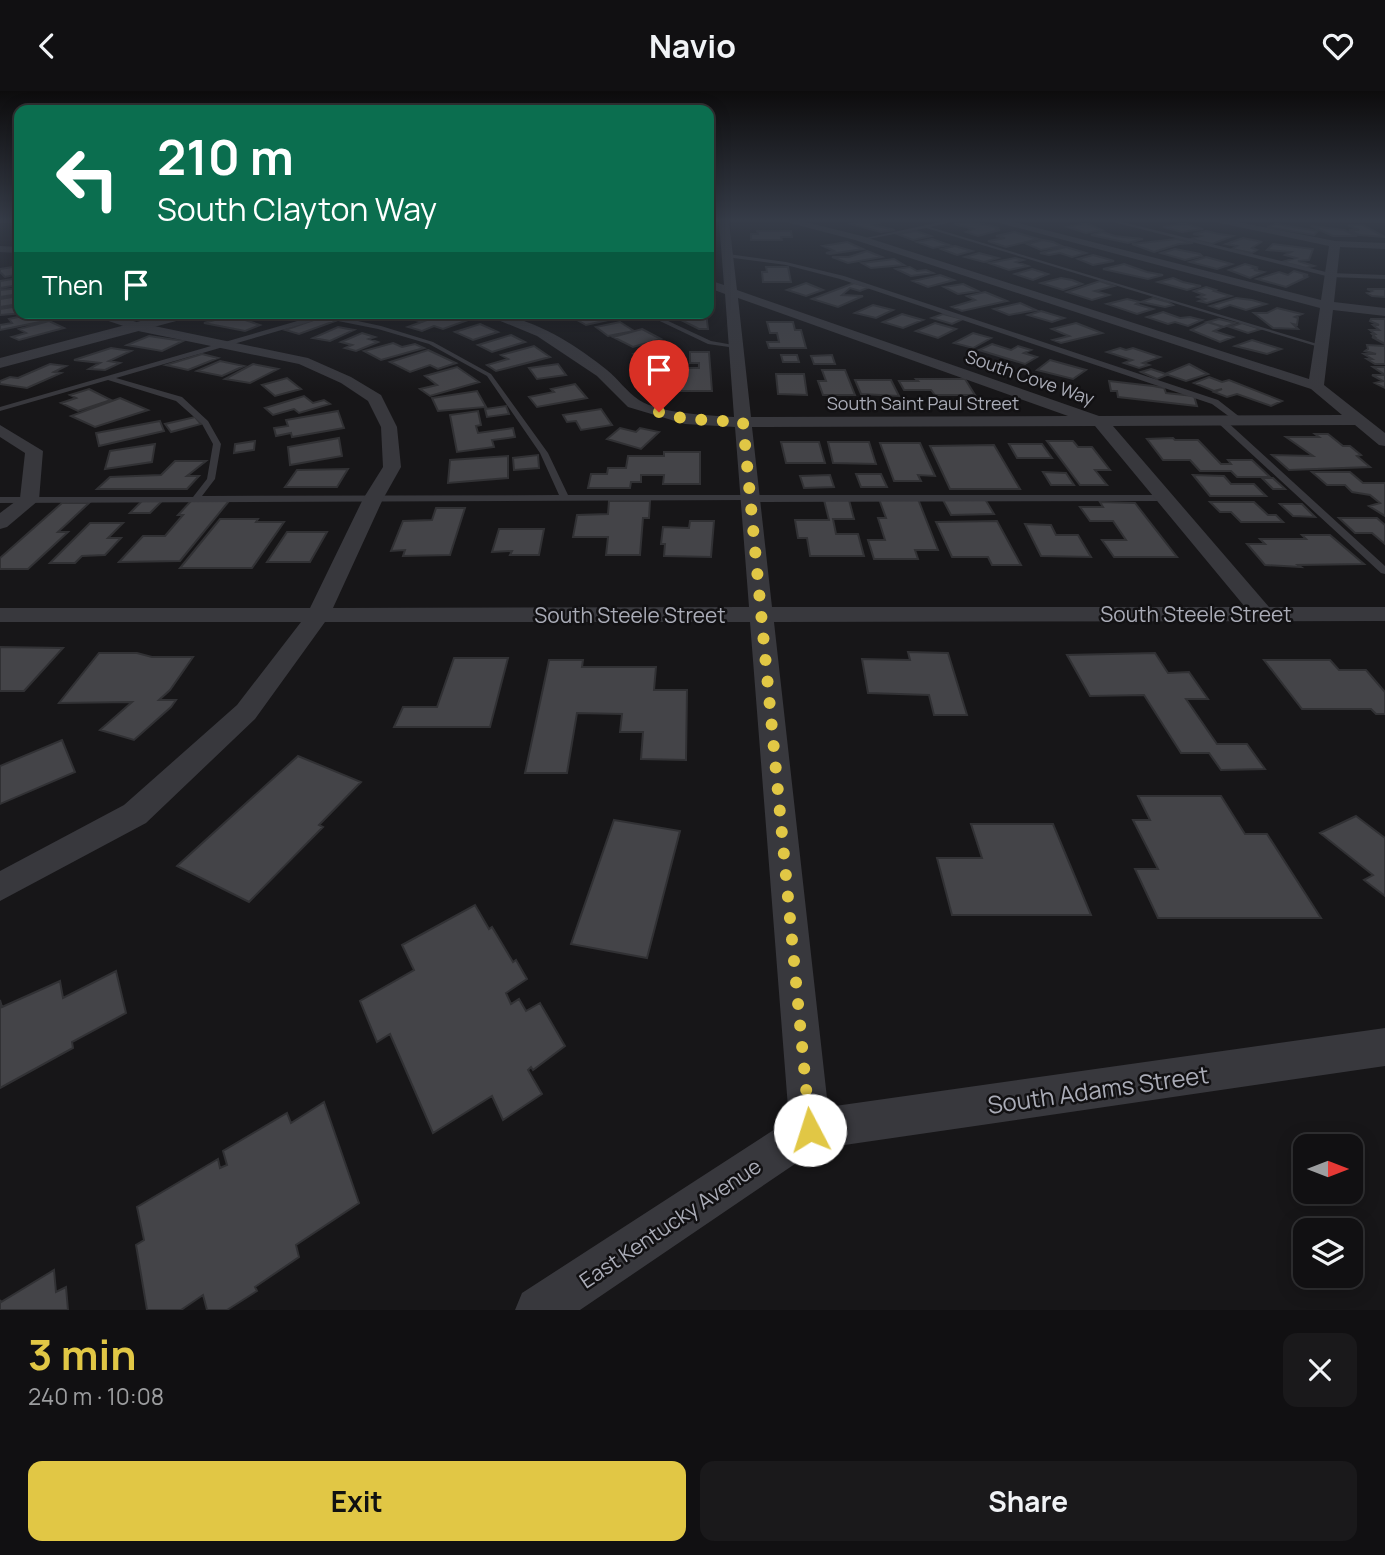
<!DOCTYPE html>
<html lang="en">
<head>
<meta charset="utf-8">
<style>
	:root { --surface:#111012; --page:#1a191b; --text:#f1f3f6; --muted:#9c9d9f; --line:#303032; --accent:#e1c745 }
	body { margin:0; font-family:Manrope,sans-serif; background:var(--page); color:var(--text); height:100vh; display:flex; flex-direction:column; font-size:26px; white-space:nowrap }
	* { box-sizing:border-box; margin:0 }
	p { font-size:23px; color:var(--muted) }
	.icon { flex:none; width:38px; height:38px; fill:none; stroke:currentColor; stroke-width:2; stroke-linecap:round; stroke-linejoin:round }
	.map { position:relative; height:1219px; overflow:hidden }
	.side { display:flex; flex-direction:column; background:var(--surface); flex:1 }
	.side>* { flex:none }
	.guide { position:absolute; left:14px; top:14px; width:700px; height:214px; border-radius:14px; box-shadow:0 4px 18px #0003,0 0 0 2px var(--line); background:#0b6e4f; color:#fff; overflow:hidden }
	.needle { width:46px; rotate:90deg }
	.tools { position:absolute; left:1293px; top:1043px; display:grid; gap:14px }
	.tools a { display:grid; place-items:center; width:70px; height:70px; border-radius:14px; background:var(--surface); box-shadow:0 4px 18px #0003,0 0 0 2px var(--line); font-size:35px }
	.pin { position:absolute; display:grid; place-items:center; width:60px; height:60px; color:#fff; margin:-72px -30px; border-radius:50% 50% 50% 0; rotate:-45deg; box-shadow:0 0 7px #0007 }
	.pin .icon { rotate:45deg }
	.me { position:absolute; width:77px; margin:-38px; rotate:355deg; stroke-linejoin:round; filter:drop-shadow(0 0 5px #0008) }
	.turn { display:flex; align-items:center; gap:24px; height:147px; padding:0 28px; font-size:32px }
	.turn .icon { width:91px; height:91px; stroke-width:2.5 }
	.turn b { display:block; font-size:49px; line-height:60px }
	.then { display:flex; align-items:center; height:66px; padding:0 28px; background:#0003; gap:14px; font-size:26px }
	.round { display:grid; place-items:center; flex:none; width:74px; height:74px; border-radius:14px; background:var(--page) }
	.headline { display:flex; align-items:center; justify-content:space-between; height:119px; padding:0 28px }
	h1 { font-size:42px; font-weight:700; line-height:52px; color:var(--accent) }
	.cta { display:flex; gap:14px; margin-top:auto; padding:14px 28px }
	.cta a { flex:1; height:80px; border-radius:14px; background:var(--accent); color:#111; font-size:28px; font-weight:700; line-height:80px; text-align:center }
	.cta a+a { background:var(--page); color:var(--text) }
	header { display:flex; justify-content:space-between; align-items:center; height:91px; padding:0 28px; background:var(--surface); font-size:32px; font-weight:700 }
	.map>svg:first-child { display:block }
	.building { fill:#444448; stroke:#313134; stroke-width:2 }
	.lines { fill:none; stroke-linecap:round; stroke-linejoin:round }
	.service { fill:#38383d; fill-rule:evenodd }
	.minor { fill:#38383d; fill-rule:evenodd }
	.tertiary { fill:#38383d; fill-rule:evenodd }
	.route { stroke:#e1c745; stroke-width:12; stroke-dasharray:0 21.6 }
	.labels { text-anchor:middle; dominant-baseline:central; stroke-width:5; stroke-linejoin:round; paint-order:stroke }
	.far-street-label { font-size:18px; fill:#aaacb7; stroke:#121113 }
	.street-label { font-size:21px; fill:#aaacb7; stroke:#121113 }
	.near-street-label { font-size:24px; fill:#aaacb7; stroke:#121113 }
</style>
</head>
<body>
<header><svg class="icon" aria-label="back" viewBox="0 0 24 24"><path d="M15 5l-7 7 7 7"/></svg>Navio<svg class="icon" aria-label="heart" viewBox="0 0 24 24"><path d="M12 20l-8-8c-3-5 5-10 8-4 3-6 11-1 8 4z"/></svg></header>
<div class="map">
<svg width="1385" height="1219" viewBox="0 0 1385 1219">
	<rect width="100%" height="100%" fill="#171618"/>
	<path class="building" d="M852 130 881 131 873 134 895 139 881 141 850 133 856 131Z
		M971 130 999 137 995 138 1000 139 978 145 966 141 973 138 954 133Z
		M1086 132 1102 139 1086 142 1067 136Z
		M1181 133H1186L1203 138 1182 141 1163 136Z
		M1276 133 1318 140 1314 144 1267 136Z
		M1348 134H1363L1385 146 1359 144 1349 139H1359Z
		M1311 135 1344 139 1357 145H1333Z
		M757 140H791L792 146H781L782 149H751V143H758Z
		M916 140 931 145 913 149 897 143Z
		M1206 140 1219 143 1233 145 1212 153 1191 148 1201 145 1193 143Z
		M1014 141 1038 148 1006 156 988 150 1005 147 996 145Z
		M1102 141 1115 145 1143 148 1128 152 1091 144Z
		M1243 147 1258 150 1261 151 1252 157 1257 159 1252 162 1232 158 1237 155 1226 153Z
		M932 148 949 154 933 157 917 151Z
		M1177 148 1193 152 1179 153 1154 161 1132 153Z
		M1043 149 1053 151 1062 155 1041 159 1027 153Z
		M847 151 863 158 830 163 826 162 834 160 823 155Z
		M1273 153 1313 158 1309 169 1298 170 1314 175 1306 177 1282 171 1296 167 1285 164 1291 161 1267 159Z
		M955 155 972 160 957 164 941 158Z
		M1066 156 1086 162 1072 166 1060 162 1049 164 1040 162Z
		M1175 158 1200 163 1202 165 1185 169 1161 162Z
		M867 160 882 166 848 172 832 166H849Z
		M979 162 998 167 984 171 965 166Z
		M1093 164 1104 167 1114 170 1093 174 1078 168Z
		M1206 166 1232 173 1217 178 1190 171Z
		M1015 167 1023 169 1016 171 1028 175 1009 179 989 172Z
		M894 168 904 174 871 177 862 172Z
		M1124 173 1147 181 1163 184 1148 188 1103 178Z
		M1245 173 1256 176 1253 177 1258 178 1254 179 1264 181 1250 187 1229 179Z
		M19 175V183L5 186 0 181V178Z
		M766 176H788L791 191H763L762 181H767Z
		M910 176 917 180 926 179 933 182 911 185 896 178Z
		M1032 178 1048 183 1033 189 1015 183Z
		M1294 180 1308 184 1303 185 1307 186 1286 196 1257 188 1279 181 1288 184Z
		M940 184 954 189 928 196 913 190Z
		M19 187V194L0 197V190Z
		M1061 187 1072 189 1082 193 1063 199 1041 192Z
		M1173 187 1183 191 1201 195 1187 199 1158 191Z
		M1100 190 1114 195 1095 200 1109 204 1092 209 1067 201Z
		M806 192 823 199 806 205 787 199Z
		M854 192 870 196 860 200 850 197 842 204 863 205 838 216 812 208Z
		M963 193 978 200 958 203 944 196Z
		M1206 196 1216 199 1214 200 1231 205 1207 212 1199 210 1205 208 1198 206 1204 204 1194 200Z
		M19 197V203L0 206V199Z
		M1367 198H1385V206L1372 205 1367 202 1372 200Z
		M985 201 1007 210 962 220 952 216 975 209 967 205Z
		M19 205V213L0 216V208Z
		M1153 207 1168 211 1173 214 1165 216 1141 211Z
		M1236 207 1252 209 1266 213 1246 219 1230 214 1219 218 1210 215Z
		M1127 208 1140 211 1136 213 1153 218 1137 223 1107 213Z
		M1020 212 1036 219 1009 224 994 218Z
		M873 214 893 219 876 227 855 222Z
		M19 215V222H25L0 224V218Z
		M1277 217 1302 223 1295 226 1298 227 1297 234 1293 233 1298 238 1273 237 1254 222H1267Z
		M1041 220 1064 227 1052 231 1028 224Z
		M1163 221 1180 227 1190 226 1202 229 1188 235 1175 231 1168 233 1147 226Z
		M37 222H44L50 229 0 239V234L12 232 9 228Z
		M410 222H435L419 230 401 226Z
		M446 222 471 228 443 238 434 235 422 240 408 236Z
		M580 222H597L608 229 586 234 570 225Z
		M686 222H706L708 238H699L671 224Z
		M236 223 252 226 245 229 260 234 245 240 204 232Z
		M902 223 923 229 903 237 883 231Z
		M943 223 963 228 952 233 932 227Z
		M322 226 335 230 299 243 285 239Z
		M1219 228 1235 232 1224 236 1207 231Z
		M1371 228H1385V253L1372 246H1375L1372 243H1375L1370 239H1379L1373 234H1379L1370 230Z
		M49 230 64 237 19 249 12 246 26 242 19 238Z
		M620 231 634 240 608 245 596 236Z
		M767 231H793L795 239H801L806 257H769L767 251H779L777 242H770Z
		M1208 231 1223 236 1214 240 1233 246 1220 251 1191 239Z
		M935 232 956 238 938 247 916 240Z
		M1076 232 1102 242 1061 252 1053 249 1069 245 1052 238Z
		M1242 232 1261 238 1248 242 1230 236Z
		M480 233 498 241 473 249 455 241Z
		M338 236 354 239 330 250 313 247Z
		M642 238 661 248 633 256 613 246Z
		M362 242 375 246 369 248 378 251 356 260 345 257 352 254 341 251Z
		M973 242 991 247 973 257 954 252Z
		M511 244 525 251 492 261 478 254Z
		M149 245 183 250 162 260 127 254Z
		M1252 249 1281 258 1267 263 1235 255Z
		M393 252 402 256 415 253 424 257 381 269 364 260Z
		M992 253 1011 259 1018 255 1031 259 1024 262 1037 266 1025 273 979 259Z
		M1367 254 1385 255V273H1375L1367 268H1372L1364 263H1376L1365 260 1368 258Z
		M534 255 550 266 496 280 487 274 508 268 501 264Z
		M656 256 679 266 657 273 634 263Z
		M111 257 131 260 109 270 120 272 105 279 89 278 100 272 74 269Z
		M1120 257 1126 259 1133 257 1160 266 1143 272 1149 274 1139 277 1124 272 1132 269 1107 261Z
		M428 259 456 272 438 278 430 274 410 281 390 271Z
		M690 261H709L712 300H669V277H699V272H690Z
		M202 263 218 267 188 279 166 274Z
		M781 264H797L799 271H783Z
		M832 264 835 273H814L811 265Z
		M1050 269 1086 279 1073 288 1037 279Z
		M220 270 244 275 222 285 197 280Z
		M50 273 66 275 54 281 61 282 27 297 0 293V290L10 286 18 287Z
		M253 273 278 278 250 292 225 288Z
		M558 273 566 284 537 288 529 277Z
		M1189 273 1208 283 1186 290 1165 283Z
		M457 276 479 291 430 305 420 298 437 294 425 285Z
		M1373 276H1385V297L1375 292 1383 290 1372 284H1385Z
		M1151 278 1163 282 1167 284 1157 288 1141 281Z
		M822 279H845L855 304H823L818 290H826Z
		M776 283H804L807 304 778 303Z
		M1209 286 1222 291 1229 289 1282 310 1271 315 1237 303 1227 306 1214 301 1222 298 1214 300 1194 292Z
		M287 287 301 298 275 305 262 294Z
		M916 288H965L975 304H935L931 299H904L899 290H918Z
		M855 289H891L899 305 861 303Z
		M1109 290 1153 295 1164 297 1166 302 1194 305 1197 315 1118 306 1117 300H1111Z
		M575 293 587 307 537 316 529 306 554 301 551 298Z
		M89 298 111 309 78 320 61 312 76 307 70 304Z
		M477 300 486 316 438 320 432 307Z
		M304 305 313 312 324 309 330 313 299 322 294 318 273 324 265 317Z
		M120 307 148 319 95 336 71 325Z
		M506 315 509 323 487 326 485 318Z
		M601 318 612 334 581 339 576 330 567 331 563 324Z
		M338 320 344 337 292 346 291 342 276 345 274 337 288 335 286 329Z
		M478 320 481 334 476 335 478 342 513 337 515 346 492 349 494 356 457 361 450 324Z
		M195 326 201 333 171 341 165 333Z
		M160 330 164 340 99 355 96 342Z
		M620 337 636 341 640 337 659 341 641 358 607 348Z
		M1315 343H1328L1343 355H1350L1361 364 1357 365 1370 376 1289 379 1272 364 1313 365 1286 346H1319Z
		M339 347 342 365 290 374 288 356Z
		M1173 347 1175 349H1198L1221 373H1231L1228 369H1252L1270 386H1237L1231 380H1200L1190 369H1163L1147 348Z
		M255 350 254 359 234 362 235 353Z
		M1047 350H1073L1078 356H1092L1110 379H1095L1107 394H1080Z
		M781 351H819L825 372H786Z
		M828 351H869L876 373 833 372Z
		M880 352H920L935 385 918 384 921 390H894Z
		M155 353 152 371 105 378 110 360Z
		M1009 353H1042L1052 367H1017Z
		M994 354 1020 398H950L930 355Z
		M664 361H700V393H663L664 384H641V391H631L630 397H588L591 383H607L608 377H626L628 365H664Z
		M538 364 539 377 514 379 513 367Z
		M508 365V387L448 392 450 369Z
		M175 370H206L187 385H199L187 398H97L110 386 161 384Z
		M348 378 337 396H285L297 379Z
		M1043 381 1066 382 1074 394H1051Z
		M1312 381H1350L1363 392H1385V425L1369 415 1380 412 1370 404 1352 401 1345 394H1327Z
		M856 383H881L887 396H861Z
		M830 384 834 396 804 397 800 385Z
		M1193 384 1224 385 1231 393H1254L1266 405H1210Z
		M1262 387H1273L1285 398H1273Z
		M879 408H918L938 459H915L918 468H874L868 449H885L878 427H886Z
		M985 408 994 423 951 424 943 409Z
		M824 409H849L854 428H833L836 443H858L864 465H810L807 447H798L795 429H829Z
		M142 410H162L150 422H130Z
		M191 410H229L180 470 119 471 143 445H165L183 424H178Z
		M609 410H650L649 427H643L640 464H606L608 446H573L577 424 608 423Z
		M1100 411 1135 412 1177 466H1114L1102 449H1126L1113 430H1090L1080 416H1103Z
		M1210 411H1254L1268 424H1276L1283 431H1241L1231 421H1220Z
		M62 412H89L58 441H68L28 478H0V467Z
		M1280 413H1302L1315 426 1293 425Z
		M436 417H465L450 464 403 465 405 459 391 460 403 430 432 429Z
		M1339 427H1377L1385 434V453L1372 442H1355Z
		M220 428H258L256 431H284L252 477H180Z
		M690 430H714L711 466 664 465 665 453H661L663 436 689 437Z
		M997 430 1021 474H992L988 466H952L936 431Z
		M90 432H123L108 447H121L105 464 82 465 75 472H50Z
		M1025 433 1051 434 1056 444H1078L1091 466 1041 465Z
		M499 438H544L539 464H510L512 460 492 461Z
		M287 441H327L310 471H267Z
		M1302 444H1330L1364 473 1298 474 1301 476 1265 474 1247 453H1265L1260 448H1306Z
		M0 556 63 557 24 600H0Z
		M908 561 948 562 967 624H934L929 604 868 602 862 568 910 569Z
		M99 562H137L152 566H193L170 599 159 609H176L171 616 134 649 100 639 132 611 59 612Z
		M1155 562 1168 582 1189 581 1208 608H1186L1217 653H1247L1265 678 1221 679 1209 662H1181L1144 604 1090 605 1067 564Z
		M454 567H508L490 636H394L403 616H437Z
		M549 569H583L582 576H656L654 599H687L686 669 641 668 643 641H620L622 623 577 622 567 682H525Z
		M1264 569H1330L1339 579H1366L1385 601V623H1376L1371 618H1302Z
		M62 649 75 681 0 713V675Z
		M298 665 361 691 319 734 323 736 249 811 177 775Z
		M1138 705H1221L1245 743H1267L1321 827H1158L1135 778H1158L1133 729H1150Z
		M1356 725 1385 747V805L1364 789 1373 784 1320 742Z
		M614 729 680 740 647 867 571 853Z
		M971 733H1053L1091 824H952L937 767H982Z
		M475 814 489 838 492 836 513 871 516 869 527 888 506 902 511 913 519 908 526 920 540 912 565 955 533 979 531 976 528 979 542 1003 503 1029 492 1005 433 1042 390 943 377 951 360 910 414 879 402 854Z
		M116 880 126 922 72 951 73 957 0 997V909L2 916 60 890 63 907Z
		M324 1011 359 1112 296 1154 299 1166 255 1196 257 1200 227 1219H207L203 1204 181 1219H147L136 1154 144 1149 137 1116 218 1068 220 1077 227 1074 223 1060 287 1022 291 1032Z
		M54 1179 56 1201 66 1196 68 1219H0V1209L1 1211Z"/>
	<g class="lines">
		<path class="service" d="M0 130H19V132H0Z
			M945 130H956L930 136 1324 255 1319 256 926 137 863 149 861 148Z
			M1109 130H1118L1330 182 1385 184V188L1330 186Z
			M1385 130V132L1224 131V130Z
			M728 163 786 171 844 185 1218 309 1245 330 1238 332 1212 313 840 188 786 174 726 166Z
			M325 222H335L330 224 381 235 433 251 491 283 548 362 568 404H1165L1170 407 1165 410 750 411 746 409 0 412V406H193L207 388 213 353 202 333 176 310 108 289 0 320V316ZM323 227 378 238 429 253 487 285 540 362 559 404 202 405 215 388 221 353 208 330 182 306 116 287Z
			M643 222H651L711 250 739 255 736 257 708 253Z
			M1218 328H1224L1385 475V483L1381 482 1218 332Z"/>
		<path class="minor" d="M719 130H729L737 199 1099 325 1342 324 1311 298 855 149 782 130H801L862 145 1309 288 1320 217 992 130H1010L1321 209 1329 155 1210 130H1233L1335 150 1385 152V158L1340 156 1334 211 1385 217V225L1333 219 1324 294 1385 342V355L1379 354 1355 334 1113 335 1269 516H1385V530L774 531 828 1016 1385 937V975L817 1058 580 1219H515L522 1202 789 1029 750 531H325L255 628 146 732 0 810V780L124 714 237 614 301 531H0V517H310L363 408 383 376 381 336 368 310 341 292 299 273 138 240 85 222H106L140 232 308 267 351 286 381 304 397 336 401 376 383 408 333 517 749 516 735 336 685 333 628 316 597 285 537 245 481 222C526 222 572 251 607 279 618 288 627 301 639 309 661 323 708 324 734 326L725 203 709 197V189L724 194ZM738 207 1068 325 751 326ZM1095 335 1245 516H772L752 336Z
			M0 155 19 156V162L0 161Z
			M0 334 43 360 39 409 7 436 0 438V422L20 407 25 362 0 346Z"/>
		<path class="tertiary" d="M171 222H198L195 225 0 277V267Z"/>
	</g>
	<linearGradient id="sky" x2="0" y2="1"><stop stop-color="#0d0c0d"/><stop offset="0.43" stop-color="#363c48"/><stop offset="1" stop-color="#363c48" stop-opacity="0"/></linearGradient>
	<rect width="1385" height="301" fill="url(#sky)"/>
	<g class="lines">
		<path class="route" d="M659 321 685 328 743 331 810 1039"/>
	</g>
	<g class="labels">
		<g class="far-street-label">
			<text transform="translate(1030 286) rotate(19)">South Cove Way</text>
			<text x="923" y="312">South Saint Paul Street</text>
		</g>
		<g class="street-label">
			<text x="1196" y="523">South Steele Street</text>
			<text x="630" y="524">South Steele Street</text>
			<text transform="translate(670 1132) rotate(-34)">East Kentucky Avenue</text>
		</g>
		<g class="near-street-label">
			<text transform="translate(1098 998) rotate(-8)">South Adams Street</text>
		</g>
	</g>
</svg>
<div class="tools">
<a><svg class="needle" viewBox="-14 -14 28 28"><path d="M0-13l5 13h-10z" fill="#e53935"/><path d="M0 13l5-13h-10z" fill="#9c9d9f"/></svg></a>
<a><svg class="icon" aria-label="layers" viewBox="0 0 24 24"><path d="M12 4l9 5-9 5-9-5zM3 14l9 5 9-5"/></svg></a>
</div>
<div class="pin" style="left:659px;top:321px;background:#d93025"><svg class="icon" aria-label="arrive" viewBox="0 0 24 24"><path d="M6 21V4h12l-3 4 3 4H6"/></svg></div>
<svg class="me" style="left:810px;top:1039px" viewBox="-20 -20 40 40"><circle r="19" fill="#fff"/><path d="M0-13L10 11 0 6-10 11z" fill="#e1c745"/></svg>
<div class="guide">
<div class="turn"><svg class="icon" aria-label="left" viewBox="0 0 24 24"><path d="M17 20v-9H6M10 6l-5 5 5 5"/></svg><div><b>210 m</b>South Clayton Way</div></div>
<div class="then">Then<svg class="icon" aria-label="arrive" viewBox="0 0 24 24"><path d="M6 21V4h12l-3 4 3 4H6"/></svg></div>
</div>
</div>
<section class="side">
<div class="headline"><div><h1>3 min</h1><p>240 m · 10:08</p></div><a class="round"><svg class="icon" aria-label="close" viewBox="0 0 24 24"><path d="M6 6l12 12M18 6L6 18"/></svg></a></div>
<div class="cta"><a>Exit</a><a>Share</a></div>
</section>
</body>
</html>
